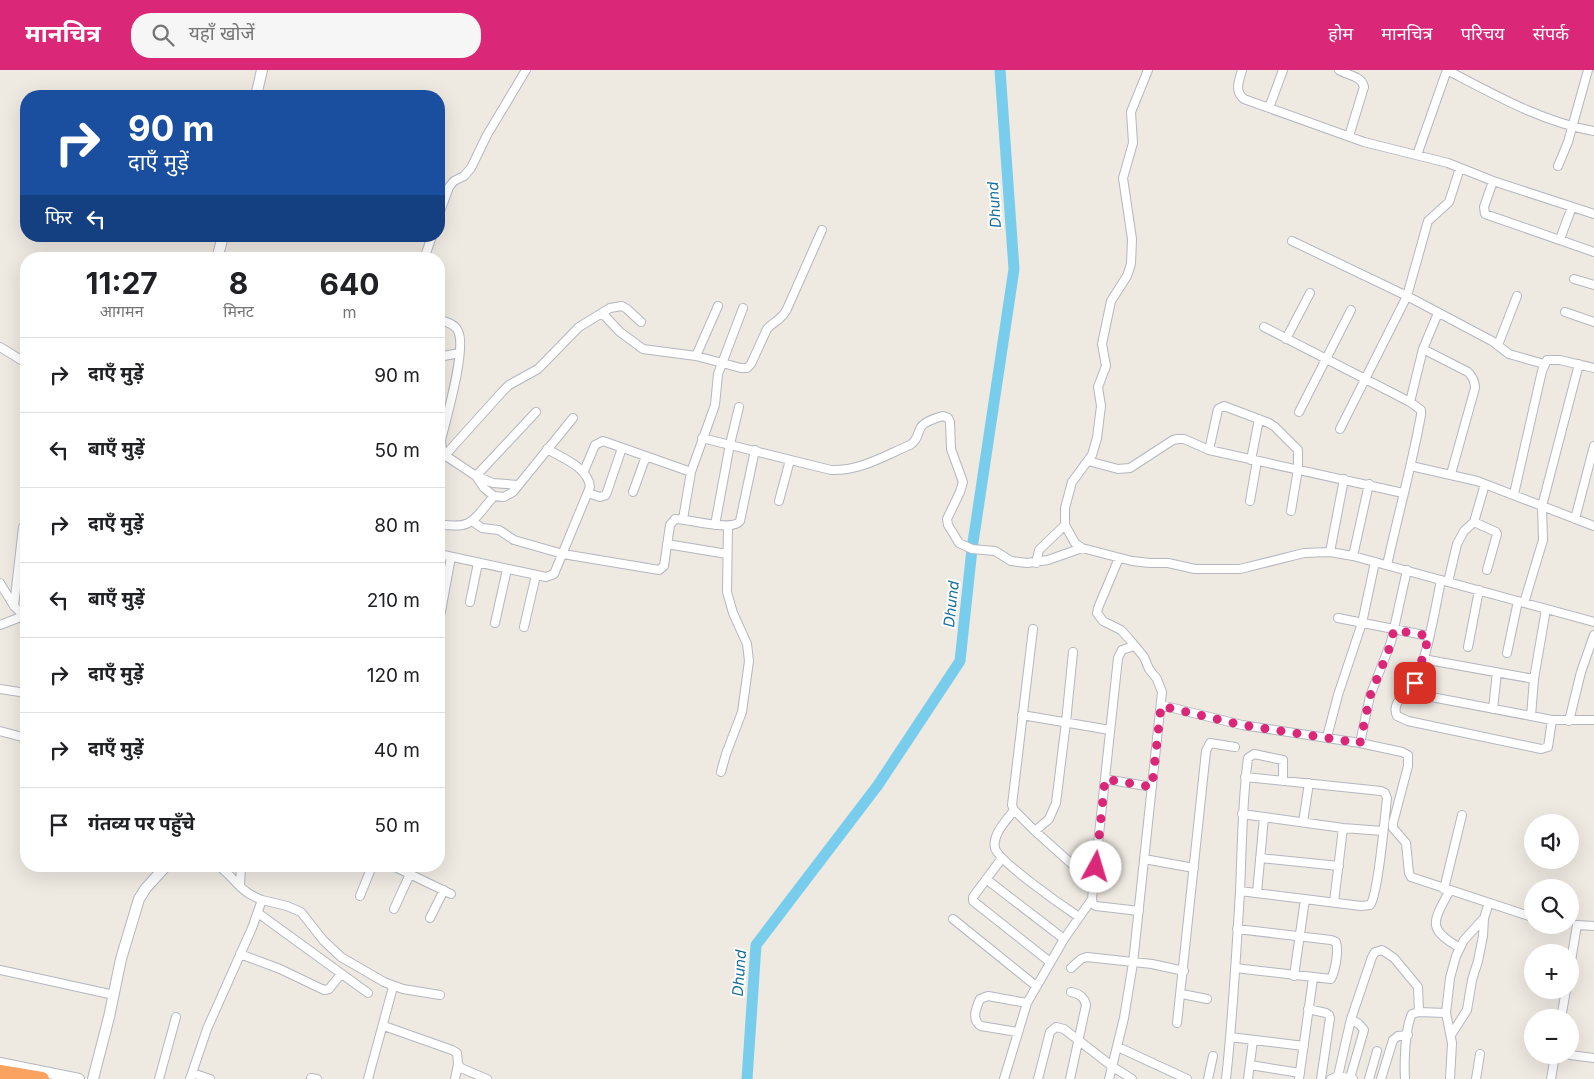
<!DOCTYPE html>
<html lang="hi">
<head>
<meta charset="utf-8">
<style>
	:root { --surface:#fff; --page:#f6f6f6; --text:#202124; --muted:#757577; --line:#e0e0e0; --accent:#db2777 }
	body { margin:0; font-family:Inter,"Noto Sans Devanagari",sans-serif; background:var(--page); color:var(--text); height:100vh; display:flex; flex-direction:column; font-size:19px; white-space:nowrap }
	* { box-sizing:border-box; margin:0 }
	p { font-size:16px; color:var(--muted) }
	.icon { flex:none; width:28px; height:28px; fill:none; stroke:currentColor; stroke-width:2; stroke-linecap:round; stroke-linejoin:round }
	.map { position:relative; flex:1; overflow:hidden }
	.side { position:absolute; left:20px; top:182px; width:425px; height:620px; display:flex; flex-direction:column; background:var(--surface); border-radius:20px; box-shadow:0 5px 20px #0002 }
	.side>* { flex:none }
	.top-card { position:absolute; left:20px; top:20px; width:425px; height:152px; border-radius:20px; box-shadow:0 5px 20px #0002; background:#1a4fa0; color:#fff; overflow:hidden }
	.buttons { position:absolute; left:1524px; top:744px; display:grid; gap:10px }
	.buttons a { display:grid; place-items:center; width:55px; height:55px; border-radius:50%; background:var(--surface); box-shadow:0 5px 20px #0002; font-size:25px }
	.pin { position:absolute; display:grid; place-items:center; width:42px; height:42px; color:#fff; margin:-21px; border-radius:10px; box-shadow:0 2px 8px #0006 }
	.me { position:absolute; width:55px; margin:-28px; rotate:6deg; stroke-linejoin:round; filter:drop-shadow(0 0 4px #0008) }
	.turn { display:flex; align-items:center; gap:18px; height:105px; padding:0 25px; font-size:22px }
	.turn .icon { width:65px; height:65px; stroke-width:2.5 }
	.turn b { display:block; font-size:35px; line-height:42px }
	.then { display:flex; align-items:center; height:48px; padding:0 25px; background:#0003; gap:10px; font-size:19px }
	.eta { display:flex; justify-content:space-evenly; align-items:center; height:85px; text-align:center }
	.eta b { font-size:30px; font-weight:700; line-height:35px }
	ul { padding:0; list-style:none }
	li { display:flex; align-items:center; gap:15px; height:75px; padding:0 25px; border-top:1px solid var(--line) }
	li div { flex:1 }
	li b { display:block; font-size:19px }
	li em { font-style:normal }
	header { display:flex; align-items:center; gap:30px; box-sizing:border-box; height:70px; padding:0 25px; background:var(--accent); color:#fff }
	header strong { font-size:24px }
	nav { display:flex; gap:28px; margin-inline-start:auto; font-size:18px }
	.search { width:350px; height:45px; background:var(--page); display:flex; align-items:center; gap:12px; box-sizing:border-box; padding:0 18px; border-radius:20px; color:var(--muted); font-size:19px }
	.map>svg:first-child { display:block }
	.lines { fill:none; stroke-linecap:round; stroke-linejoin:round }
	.river { stroke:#78cdec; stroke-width:11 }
	.street-casing { stroke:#b4b7c0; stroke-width:10 }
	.secondary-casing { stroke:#b4b7c0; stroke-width:12 }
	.highway-casing { stroke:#c9c9c9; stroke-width:16 }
	.street { stroke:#fff; stroke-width:8 }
	.secondary { stroke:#fff; stroke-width:10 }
	.highway { stroke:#faa361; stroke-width:14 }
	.route { stroke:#db2777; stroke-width:9; stroke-dasharray:0 16.2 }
	.labels { text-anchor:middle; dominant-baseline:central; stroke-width:4; stroke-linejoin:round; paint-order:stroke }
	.water-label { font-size:15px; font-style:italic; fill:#126d9d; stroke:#fff }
</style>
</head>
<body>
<header>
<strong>मानचित्र</strong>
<div class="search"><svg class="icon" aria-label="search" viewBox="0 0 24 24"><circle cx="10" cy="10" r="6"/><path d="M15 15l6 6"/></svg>यहाँ खोजें</div>
<nav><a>होम</a><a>मानचित्र</a><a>परिचय</a><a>संपर्क</a></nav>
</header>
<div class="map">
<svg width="1594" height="1009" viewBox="0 0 1594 1009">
	<rect width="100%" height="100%" fill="#eee9e1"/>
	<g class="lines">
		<path class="river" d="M747 1009 756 875 878 715 960 591 972 479 1014 199 1000 0"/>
		<g class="street-casing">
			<path id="street" d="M1148 0 1131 42 1133 73 1123 108 1132 169 1131 194 1127 206 1111 231 1102 274 1106 296 1098 317 1101 336 1097 368 1092 385 1072 412 1065 438V455L1075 473 1082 478 1132 491 1150 493H1168L1195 499H1240L1304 483 1330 482 1353 486 1594 552
				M1242 0C1239 11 1234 21 1244 29L1364 72 1448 93 1493 111 1594 144
				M1339 0C1348 6 1361 5 1364 17L1349 66
				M1447 0C1493 24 1542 52 1594 61
				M1269 38 1283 0
				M1417 85 1447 0
				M1558 96 1568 72 1588 0
				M1493 111 1484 137 1485 144 1594 182
				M439 144 449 117 454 111 464 106 471 98 487 65 526 0
				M1560 169 1572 137
				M1292 171 1407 226 1492 271 1509 284 1544 294
				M424 189 432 166
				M1574 209 1594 215
				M1565 242 1594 252
				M602 243 620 262 643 279 696 286 741 298H747L751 294 767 259C775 250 781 251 787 239L822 160
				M439 249C446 252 455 254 458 261 467 278 446 349 441 370L442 381 446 386 476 406 484 418 494 426 504 427 513 422 573 348
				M1264 257 1410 332 1421 340V345C1412 395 1398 445 1387 495
				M1286 269 1310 223
				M1498 275 1517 226
				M0 277 26 293
				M1423 279 1468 302C1473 307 1475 311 1475 318L1451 404
				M696 286 718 236
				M439 287 459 283
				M1410 332 1423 279 1438 243
				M1299 342 1351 240
				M1340 359 1407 226 1428 151 1449 132 1460 98
				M702 368 831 400C860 401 884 386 910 375 918 370 917 364 921 357 925 351 936 348 943 346L948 348 950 352 951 379 963 412 960 422 947 449 948 455 959 473 972 479 995 481 1011 491 1027 493 1048 490 1082 478
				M1209 380 1218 339 1224 336 1269 353 1275 357 1298 380V399L1291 441
				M1251 390 1259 349
				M1088 391 1118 399 1130 398 1173 370 1178 369H1184L1209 380 1403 423
				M439 392 502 322 509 315 538 299 579 257 610 238 622 236 627 239 641 252
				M1411 396 1477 411 1594 456
				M584 401 595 375 603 371 691 402
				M518 415 493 413 476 406 536 342
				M633 422 646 386
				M588 423 600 427 606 425 622 378
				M1514 424 1542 301 1547 290H1560L1594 298
				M779 431 790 390
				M1250 431 1257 391
				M683 449 691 402 715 335 718 304 743 238
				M1575 449 1594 376
				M472 451 482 458 499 460 514 470 563 484 659 500 664 496 670 455 675 449C690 449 732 462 740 451L755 380
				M1474 452 1496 462 1497 464 1487 500
				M439 454C473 460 473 450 494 426
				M715 455 730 374 739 337
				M667 474 727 484
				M1330 482 1344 409
				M439 484 546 507 554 504 590 417C588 397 562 388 547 379
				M1353 486 1369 414
				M1036 493 1039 480 1065 455
				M1441 510C1437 530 1424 605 1412 618 1404 626 1391 633 1397 646L1408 651 1541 679 1548 677 1552 650
				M1448 512 1457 474 1464 461 1474 452 1485 414
				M0 513 14 536 26 548
				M470 532 478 493
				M1524 533 1543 470 1542 436 1579 294
				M14 536 23 457
				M1338 548 1429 566
				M439 552 451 487
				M495 553 507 499
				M0 555 26 545
				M524 557 536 505
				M1033 559 1012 735 1014 740 1035 761 1094 814
				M1134 576 1122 580 1118 588 1092 829 1093 834 1096 836 1139 841
				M1468 577 1479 520
				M1507 583 1518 531
				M1423 589 1534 609
				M1412 618 1421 625 1552 650H1594
				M0 619 26 623
				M1161 635 1242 655 1360 673 1402 682 1408 685V696L1393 753V758L1406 773 1409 803 1411 807 1532 847
				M1493 639 1497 602
				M1022 645 1110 660
				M1531 646 1534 609 1546 539
				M1569 651 1581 602 1594 565
				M0 661 26 668
				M1327 667 1338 625 1362 553 1375 492
				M1360 673 1370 626 1391 572 1407 500
				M721 702 726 684 742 642 749 591 747 574 733 543 727 522 728 456
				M1105 709 1152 717
				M1014 740C1007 750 992 764 995 778 998 791 1064 837 1079 847
				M1242 744 1343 758 1383 761
				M1303 752 1309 713
				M1035 761 1049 749 1056 733 1066 652 1073 582
				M1002 788 973 827V831L1050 892
				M1260 788 1339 796
				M1144 789 1194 798
				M393 796 451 824
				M986 809 1064 869
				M240 816 241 796
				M1444 819 1462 745
				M1450 820C1433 852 1426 858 1460 878
				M1240 821 1361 836 1370 835C1378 826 1385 745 1387 728L1385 723 1381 721 1245 707
				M1257 823 1264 747
				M360 826 372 796
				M262 830 287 836 301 842 323 870 341 887 384 912 403 919 440 925
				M1334 832 1343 758
				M394 839 410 804
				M258 843 368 923
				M430 848 444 820
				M953 849 1036 916
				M240 884 280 899 324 920 329 919 341 904
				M1570 897 1577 855 1594 856
				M1071 898 1081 889 1087 887 1152 894 1184 901
				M1235 898 1331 909C1335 901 1339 881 1336 872L1331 870 1237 859
				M0 900 114 925
				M1294 906 1305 829
				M1182 924 1207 929
				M1308 939 1326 943 1329 945 1330 948 1321 1009
				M1561 948 1566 920
				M1177 953 1206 681 1210 673 1235 677
				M384 956 452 980 457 983 458 994 461 998 487 1009
				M1017 962 981 956C971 950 976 938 980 929L988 926 1027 933
				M1451 965 1467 940 1472 910 1478 891 1483 866 1484 848
				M1230 967 1304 976
				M1118 977 1187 1009
				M1570 985 1594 988
				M1250 995 1300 1003
				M192 1003 210 1009
				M1338 1006 1351 949 1372 887 1375 882 1382 880 1394 888 1418 917 1419 942
				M311 1008 317 1009
				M1350 1008 1364 960 1359 954 1351 949
				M159 1009 176 947
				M190 1009 207 959 252 858 262 830C258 828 252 826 248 823 236 815 230 803 218 796
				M368 1009 393 917
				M455 1009 458 994
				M1004 1009 1027 933 1064 869 1092 829
				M1038 1009 1050 962 1056 957 1064 959 1113 997 1132 1009
				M1070 1009 1086 935C1084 926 1079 924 1071 922
				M1109 1009 1124 948 1133 893 1162 622 1157 609 1149 599 1144 587 1130 570 1121 560 1103 551 1097 543 1098 538 1119 488
				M1208 1009 1213 986
				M1226 1009C1233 947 1236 884 1240 822 1242 777 1242 732 1248 688L1254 684 1283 690V711
				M1248 1009 1253 970
				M1299 1009 1313 908
				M1331 1009 1338 1006 1353 1009
				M1369 1009 1377 981
				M1381 1009 1393 970 1398 966 1408 965
				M1405 1009C1404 993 1405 958 1412 944L1419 942 1446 943
				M1450 1009 1452 973 1446 943 1450 908 1456 886 1464 870 1484 848 1489 833
				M1476 1009 1480 984
				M1551 1009 1555 985"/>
		</g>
		<g class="secondary-casing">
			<path id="secondary" d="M256 26 262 0
				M217 189 223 166
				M0 993 79 1009
				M93 1009 109 947 121 889 139 829 146 818 166 796"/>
		</g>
		<g class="highway-casing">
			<path id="highway" d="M0 1002 42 1009"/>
		</g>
		<use href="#street" class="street"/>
		<use href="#secondary" class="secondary"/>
		<use href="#highway" class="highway"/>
	</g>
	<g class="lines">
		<path class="route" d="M1096 797 1105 709 1152 717 1161 636 1242 655 1360 673 1370 626 1389 579 1394 560 1429 566 1415 613"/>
	</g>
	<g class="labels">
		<g class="water-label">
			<text transform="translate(994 135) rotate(-94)">Dhund</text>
			<text transform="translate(951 534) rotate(-84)">Dhund</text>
			<text transform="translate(739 903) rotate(-86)">Dhund</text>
		</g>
	</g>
</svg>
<div class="buttons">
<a><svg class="icon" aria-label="sound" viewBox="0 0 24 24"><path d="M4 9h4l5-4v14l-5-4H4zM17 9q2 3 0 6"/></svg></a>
<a><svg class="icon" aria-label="search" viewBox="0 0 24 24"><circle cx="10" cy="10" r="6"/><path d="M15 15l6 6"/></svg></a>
<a>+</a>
<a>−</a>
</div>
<div class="pin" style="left:1415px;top:613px;background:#d93025"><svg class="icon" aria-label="arrive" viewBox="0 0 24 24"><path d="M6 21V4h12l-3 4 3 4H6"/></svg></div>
<svg class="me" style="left:1096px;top:797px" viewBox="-20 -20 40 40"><circle r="19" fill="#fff"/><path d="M0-13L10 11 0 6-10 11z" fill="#db2777"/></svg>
<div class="top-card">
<div class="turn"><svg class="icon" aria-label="right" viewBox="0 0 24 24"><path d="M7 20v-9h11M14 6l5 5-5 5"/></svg><div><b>90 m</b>दाएँ मुड़ें</div></div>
<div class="then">फिर<svg class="icon" aria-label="left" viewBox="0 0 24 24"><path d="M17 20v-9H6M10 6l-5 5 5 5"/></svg></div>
</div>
<section class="side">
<div class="eta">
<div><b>11:27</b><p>आगमन</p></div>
<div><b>8</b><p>मिनट</p></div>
<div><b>640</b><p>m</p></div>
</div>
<ul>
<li><svg class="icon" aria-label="right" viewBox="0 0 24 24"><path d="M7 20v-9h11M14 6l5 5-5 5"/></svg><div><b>दाएँ मुड़ें</b></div><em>90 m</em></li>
<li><svg class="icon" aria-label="left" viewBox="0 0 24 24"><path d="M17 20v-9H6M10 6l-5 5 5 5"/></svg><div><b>बाएँ मुड़ें</b></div><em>50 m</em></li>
<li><svg class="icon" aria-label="right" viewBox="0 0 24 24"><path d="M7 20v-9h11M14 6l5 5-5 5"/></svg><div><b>दाएँ मुड़ें</b></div><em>80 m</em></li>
<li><svg class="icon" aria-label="left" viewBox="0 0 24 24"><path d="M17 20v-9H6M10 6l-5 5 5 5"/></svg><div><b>बाएँ मुड़ें</b></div><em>210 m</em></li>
<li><svg class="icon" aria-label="right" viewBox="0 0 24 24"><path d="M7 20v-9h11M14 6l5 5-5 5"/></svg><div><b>दाएँ मुड़ें</b></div><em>120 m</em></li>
<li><svg class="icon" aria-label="right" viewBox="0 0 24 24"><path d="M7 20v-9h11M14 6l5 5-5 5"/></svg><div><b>दाएँ मुड़ें</b></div><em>40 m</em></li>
<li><svg class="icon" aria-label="arrive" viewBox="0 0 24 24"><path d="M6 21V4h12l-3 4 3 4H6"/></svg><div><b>गंतव्य पर पहुँचे</b></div><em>50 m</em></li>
</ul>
</section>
</div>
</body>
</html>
